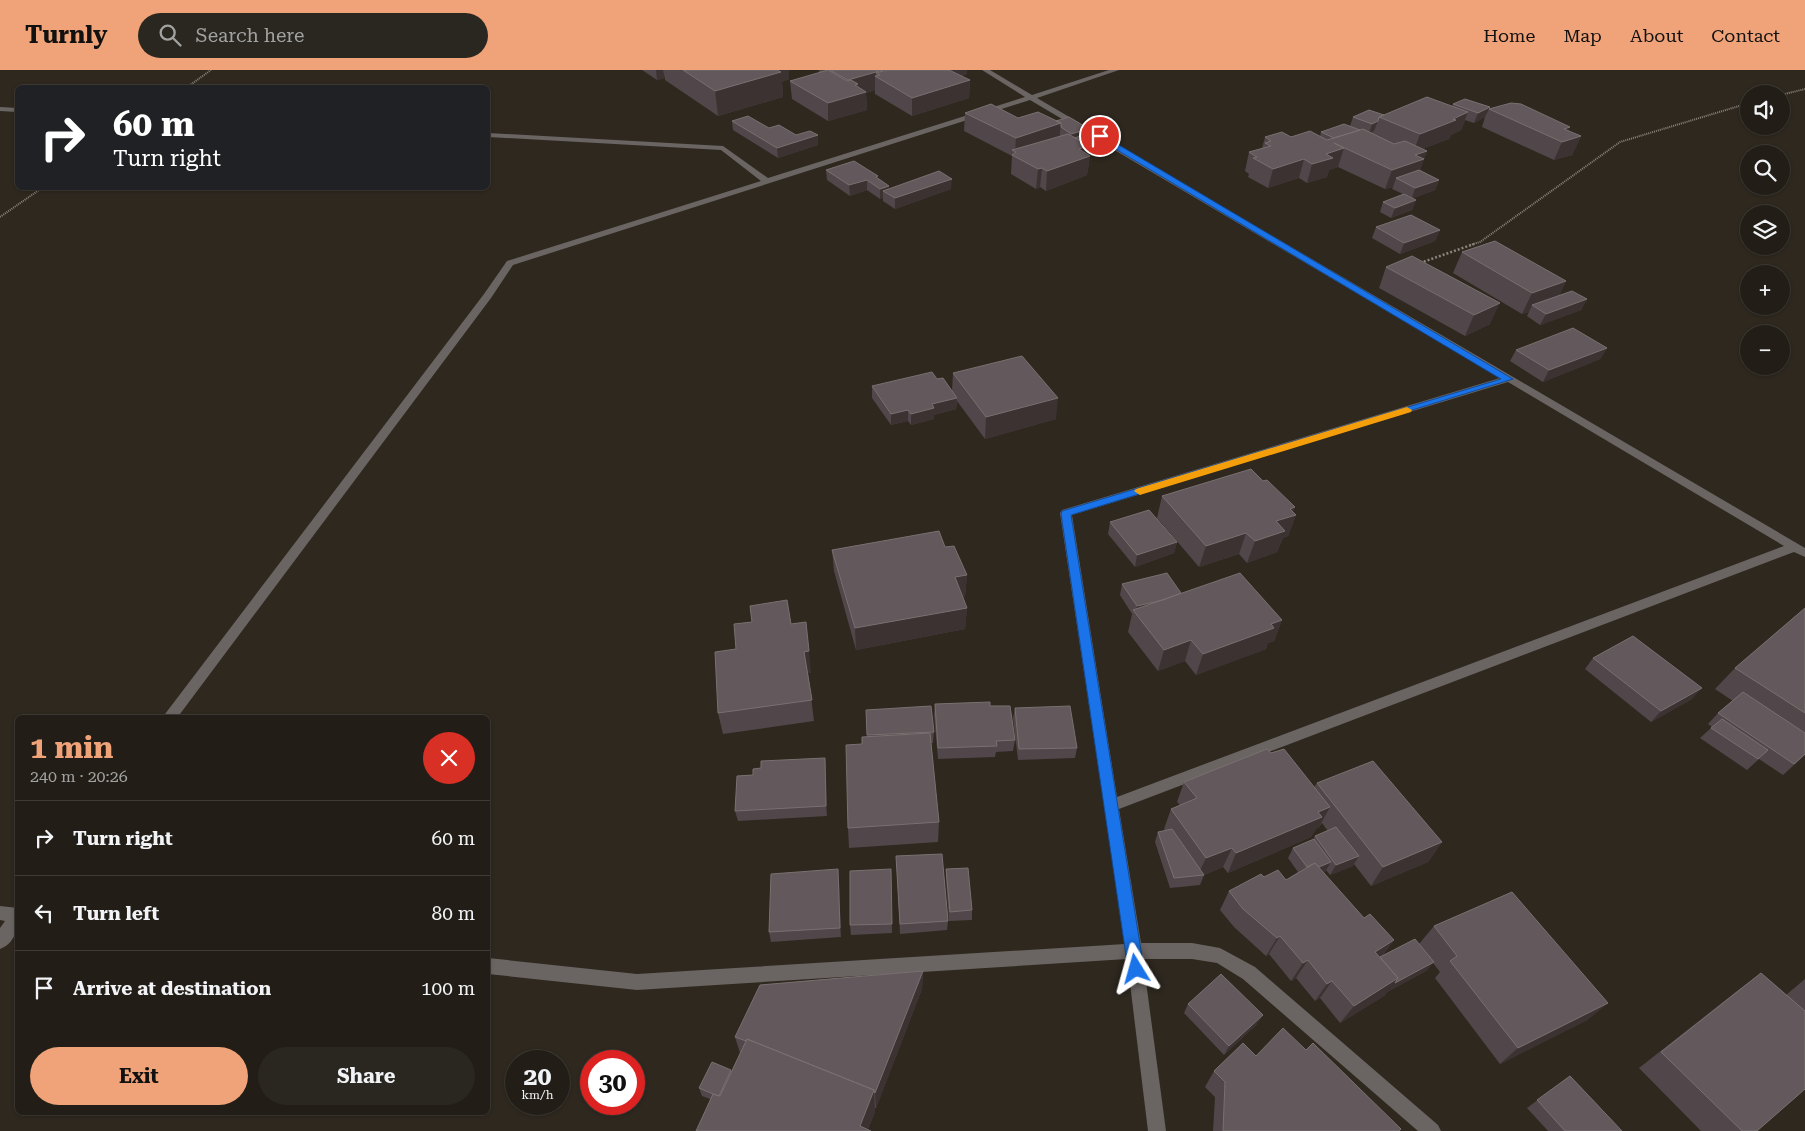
<!DOCTYPE html>
<html lang="en">
<head>
<meta charset="utf-8">
<style>
	:root { --surface:#221e17; --page:#2a2720; --text:#f1f3f6; --muted:#a2a2a1; --line:#3f3c36; --accent:#f0a378 }
	body { margin:0; font-family:"Roboto Serif",serif; background:var(--page); color:var(--text); height:100vh; display:flex; flex-direction:column; font-size:19px; white-space:nowrap }
	* { box-sizing:border-box; margin:0 }
	p { font-size:16px; color:var(--muted) }
	.icon { flex:none; width:28px; height:28px; fill:none; stroke:currentColor; stroke-width:2; stroke-linecap:round; stroke-linejoin:round }
	.map { position:relative; flex:1; overflow:hidden }
	.drawer { position:absolute; left:15px; top:645px; width:475px; height:400px; display:flex; flex-direction:column; background:var(--surface); border-radius:8px; box-shadow:0 1px 4px #0004,0 0 0 1px var(--line) }
	.drawer>* { flex:none }
	.guide { position:absolute; left:15px; top:15px; width:475px; height:105px; border-radius:8px; box-shadow:0 1px 4px #0004,0 0 0 1px var(--line); background:#202124; color:#fff; overflow:hidden }
	.controls { position:absolute; left:1740px; top:15px; display:grid; gap:10px }
	.controls a { display:grid; place-items:center; width:50px; height:50px; border-radius:50%; background:var(--surface); box-shadow:0 1px 4px #0004,0 0 0 1px var(--line); font-size:25px }
	.speed { position:absolute; left:505px; top:980px; display:flex; gap:10px; font-size:25px; font-weight:700; text-align:center }
	.speed>* { display:grid; place-content:center; width:65px; height:65px; border-radius:50%; background:var(--surface); box-shadow:0 1px 4px #0004,0 0 0 1px var(--line); line-height:1 }
	.speed small { font-size:12px; font-weight:400 }
	.speed .limit { border:8px solid #d22; background:#fff; color:#111 }
	.pin { position:absolute; display:grid; place-items:center; width:42px; height:42px; color:#fff; margin:-21px; border:2px solid #fff; border-radius:50%; box-shadow:0 1px 5px #0007 }
	.me { position:absolute; width:55px; margin:-28px; rotate:352deg; stroke-linejoin:round; filter:drop-shadow(0 0 4px #0008) }
	.turn { display:flex; align-items:center; gap:18px; height:105px; padding:0 15px; font-size:22px }
	.turn .icon { width:65px; height:65px; stroke-width:2.5 }
	.turn b { display:block; font-size:35px; line-height:42px }
	.round { display:grid; place-items:center; flex:none; width:52px; height:52px; border-radius:26px; background:var(--page) }
	.head { display:flex; align-items:center; justify-content:space-between; height:85px; padding:0 15px }
	h1 { font-size:30px; font-weight:700; line-height:38px; color:var(--accent) }
	.cta { display:flex; gap:10px; margin-top:auto; padding:10px 15px }
	.cta a { flex:1; height:58px; border-radius:30px; background:var(--accent); color:#111; font-size:20px; font-weight:700; line-height:58px; text-align:center }
	.cta a+a { background:var(--page); color:var(--text) }
	ul { padding:0; list-style:none }
	li { display:flex; align-items:center; gap:15px; height:75px; padding:0 15px; border-top:1px solid var(--line) }
	li div { flex:1 }
	li b { display:block; font-size:19px }
	li em { font-style:normal }
	header { display:flex; align-items:center; gap:30px; box-sizing:border-box; height:70px; padding:0 25px; background:var(--accent); color:#111 }
	header strong { font-size:24px }
	nav { display:flex; gap:28px; margin-inline-start:auto; font-size:18px }
	.search { width:350px; height:45px; background:var(--page); display:flex; align-items:center; gap:12px; box-sizing:border-box; padding:0 18px; border-radius:28px; color:var(--muted); font-size:19px }
	.map>svg:first-child { display:block }
	.lines { fill:none; stroke-linecap:round; stroke-linejoin:round }
	.path-far1 { stroke:#8a857e; stroke-width:2; stroke-dasharray:1 1; stroke-linecap:butt }
	.path { stroke:#8a857e; stroke-width:2.5; stroke-dasharray:2 2; stroke-linecap:butt }
	.street { fill:#6a6562; fill-rule:evenodd }
	.wall { fill:#51464a }
	.shaded-wall { fill:#3c3232 }
	.building { fill:#63585b; stroke:#797071 }
	.route { fill:#1a73e8; stroke:#114b97 }
	.slow { fill:#f59e0b }
</style>
</head>
<body>
<header>
<strong>Turnly</strong>
<div class="search"><svg class="icon" aria-label="search" viewBox="0 0 24 24"><circle cx="10" cy="10" r="6"/><path d="M15 15l6 6"/></svg>Search here</div>
<nav><a>Home</a><a>Map</a><a>About</a><a>Contact</a></nav>
</header>
<div class="map">
<svg width="1805" height="1061" viewBox="0 0 1805 1061">
	<rect width="100%" height="100%" fill="#2e281f"/>
	<g class="lines">
		<path class="path-far1" d="M186 18 211 0
			M1781 25 1805 19
			M0 147 42 118
			M1470 175 1480 172 1620 72 1749 33"/>
		<path class="path" d="M1420 193 1474 174"/>
		<path class="street" d="M982 0H990L1032 25 1109 0H1119L1037 28 1805 478V487L1794 482 1119 739 1141 873H1192L1220 878 1255 897 1438 1055 1441 1061H1418L1243 909 1217 893 1192 889H1143L1166 1061H1148L1127 889 637 920 488 904V888L637 904 1125 874 1060 443 1062 440 1500 308 1030 30 513 195 491 228 177 648H162L484 224 507 191 761 111 721 80 488 67V63L723 76 768 108 1025 27ZM1508 312 1784 476 1117 727 1072 445Z
			M0 37 18 38V42L0 41Z
			M0 836 18 838C18 854 18 872 0 879V858L5 851 0 850Z"/>
	</g>
	<path class="wall" d="M642 0H789V9L782 12 783 27 718 46 665 10V8L657 10Z
		M819 0H968H967V4L961 6 970 10 969 28 912 46 875 24V20L866 23 867 40 828 51 792 29 790 11 819 3Z
		M1453 34 1490 37 1489 39 1568 61 1581 66 1572 85 1554 90 1482 57 1485 47 1474 53 1465 50 1461 60 1451 65 1449 69 1422 79 1427 81 1420 100 1439 110 1435 120 1413 128 1416 130 1412 140 1391 148 1380 142 1383 132 1403 124 1392 119 1393 117 1385 119 1338 97 1329 100 1327 107 1307 113 1299 108 1268 118 1248 107 1249 104 1245 101 1249 82 1262 78 1265 67 1320 66 1321 62 1350 56 1353 47 1384 45 1452 36Z
		M965 43 1018 48 1056 51 1088 64 1102 82 1090 86 1087 105 1046 121 1040 117 1036 119 1011 104 1012 86 964 61Z
		M732 51 796 65H818V75L778 88 733 60Z
		M826 100 878 108 889 118 951 119 895 139 883 131V128L880 129 867 120 850 126 827 110Z
		M1376 157 1440 160 1435 171 1400 184 1372 168Z
		M1462 182 1566 211 1559 226 1587 229 1581 240 1540 255 1527 246 1529 242 1522 244 1453 203Z
		M1386 197 1490 254 1465 266 1379 218Z
		M1607 278 1600 289 1543 312 1510 291 1516 280Z
		M953 303 1056 349 985 369 957 331 956 339 934 345V349L911 355 908 351 891 355 872 328V316L937 309 952 321Z
		M1162 426 1293 442 1296 445 1288 466 1283 468 1277 482 1247 493 1239 484 1199 497 1157 448Z
		M1110 452 1177 472 1174 483 1135 497 1108 464Z
		M945 477 967 505 965 526 963 527 967 538 965 559 856 580 834 501 832 480Z
		M1122 514 1181 523 1282 550 1274 571 1268 573 1266 579 1196 605 1185 591 1158 601 1128 562 1132 544 1120 525Z
		M1805 538V685L1783 705 1759 689 1747 700 1700 668 1712 657 1708 654 1718 643 1733 631 1715 619 1735 598Z
		M791 554 811 603H808L814 651 723 664 718 643 736 579Z
		M1593 588 1692 629 1651 652 1585 599Z
		M935 634 990 636 1015 670 1013 681 996 682 995 687 938 689 934 645Z
		M1015 638 1077 678 1075 688 1018 690 1013 648Z
		M866 640 934 662 933 673H931L939 752 938 772 849 778 848 758 867 667Z
		M1271 683 1314 717 1317 713 1442 772 1428 792 1371 816 1354 794 1353 796 1330 805 1326 800 1325 802 1323 803 1364 848 1394 870 1382 886 1419 874 1434 856 1608 933 1587 950 1500 994 1435 908 1440 902 1433 893 1426 901 1387 922 1384 926 1340 953 1320 928 1315 931 1296 908 1291 911 1269 884 1266 886 1234 857 1220 840 1229 821 1264 807 1286 810 1298 802 1288 788 1293 778 1313 770 1315 766 1328 761 1322 753 1319 757 1316 759 1311 767 1228 803 1223 797 1204 805 1200 815 1170 818 1155 772 1158 762 1166 761 1164 759 1171 739 1180 735 1177 732 1184 712Z
		M825 688 827 746 738 751 735 741 753 705 761 698Z
		M896 786 948 851 947 860 900 864Z
		M891 799 892 863 851 865 850 855Z
		M946 799 972 840V850L949 851 946 809Z
		M839 809 841 867 771 872 769 862Z
		M923 901 922 919 876 1038H875V1042L868 1059 710 1029 702 1026 699 1018 732 1001 740 983 735 967Z
		M1761 903 1786 925 1805 909V941L1757 1061H1701L1639 998 1737 921Z
		M1188 934 1257 954 1224 985 1184 943Z
		M1306 980 1399 1061H1213L1215 1027 1205 1017 1214 1001 1256 986Z
		M1570 1006 1622 1061H1548L1527 1038Z"/>
	<path class="shaded-wall" d="M656 0H663L665 8 657 10Z
		M764 0H789V9L782 12 783 27 718 46 715 21Z
		M883 0H917L880 5 876 3V7L875 6V20L866 23 867 40 828 51V33L848 27V10Z
		M938 0H968H967V4L938 12Z
		M970 10 969 28 912 46V28Z
		M1490 37 1485 47 1474 53 1478 43Z
		M1468 42 1461 60 1451 65 1449 69 1413 83 1420 64Z
		M1378 51 1374 61 1369 64 1372 54Z
		M1061 53 1059 71 1016 82H1015L1016 68Z
		M1570 57 1564 71 1581 66 1572 85 1554 90 1562 72 1564 59Z
		M1089 59 1088 68 1070 72 1071 64Z
		M818 65V75L778 88 777 78Z
		M1103 72 1102 82 1087 87 1090 86 1087 105 1046 121 1047 101 1079 79 1089 75Z
		M1344 78 1338 97 1329 100 1327 107 1307 113 1312 94 1326 84Z
		M1427 81 1417 108H1396L1393 117 1385 119 1392 100 1415 85Z
		M1304 89 1299 108 1268 118 1273 99Z
		M1042 98 1040 117 1036 119 1038 99Z
		M952 109 951 119 895 139V128Z
		M867 110V120L850 126 849 115Z
		M1439 110 1435 120 1412 128 1415 118Z
		M889 116V125L883 121V128L880 129V119Z
		M1416 130 1412 140 1391 148 1395 138Z
		M1440 160 1435 171 1400 184 1404 173Z
		M1566 211 1556 232 1532 235 1529 242 1522 244 1532 223Z
		M1587 229 1581 240 1540 255 1546 244Z
		M1500 233 1490 254 1465 266 1474 245Z
		M1607 278 1600 289 1543 312 1549 300Z
		M957 328 956 339 934 345V349L911 355V344L932 334Z
		M1058 328 1056 349 985 369 986 347Z
		M908 340V351L891 355V344Z
		M1295 437 1292 446 1296 445 1288 466 1283 468 1277 482 1247 493 1255 471 1276 451 1290 439Z
		M1246 463 1239 484 1199 497 1206 476Z
		M1177 472 1174 483 1135 497 1137 485Z
		M967 505 965 526 954 529 955 507Z
		M1182 525 1136 543 1137 536Z
		M967 538 965 559 856 580 855 558Z
		M1282 550 1274 571 1268 573 1266 579 1196 605 1203 584Z
		M1191 570 1185 591 1158 601 1164 580Z
		M809 581 811 603H807L804 582Z
		M1702 618 1692 629 1651 652 1661 641Z
		M825 688 826 698 827 746 826 736Z
		M1330 737 1319 757 1316 759 1311 767 1228 803 1236 783Z
		M1442 772 1428 792 1371 816 1383 797Z
		M1232 778 1223 797 1204 805H1198L1206 788Z
		M1359 786 1353 796 1330 805 1336 795Z
		M1331 792 1325 802 1304 811 1310 801Z
		M838 799 839 809 841 867 840 858Z
		M1280 866 1269 884 1266 886 1277 868Z
		M1394 870 1380 888 1375 882Z
		M1308 890 1296 908 1291 911 1303 893Z
		M1434 892 1426 901 1387 922 1384 926 1340 953 1354 936 1398 908Z
		M923 901 922 919 876 1038 875 1023Z
		M1332 911 1320 928 1315 931 1327 914Z
		M1608 933 1587 950 1500 994 1518 978Z
		M1263 945 1257 954 1224 985 1229 976Z
		M874 1020 875 1042 867 1061 860 1056Z"/>
	<path class="building" d="M683 0H777L781 2 715 21Z
		M828 0 847 11 851 10 858 14 855 15 866 22 828 33 790 11Z
		M830 0H883L848 10Z
		M887 0H949L970 10 912 28 875 6 880 5 876 3Z
		M1427 27 1468 42 1453 49 1456 50 1420 64 1379 47Z
		M1465 29 1490 37 1478 43 1453 34Z
		M1511 33 1521 34 1570 57 1564 59 1581 66 1562 72 1489 39Z
		M991 34 1018 48 1038 42 1061 53 1016 68 965 43Z
		M1369 40 1384 45 1379 47 1378 51 1372 54 1353 47Z
		M748 46 769 58 779 55 796 65 810 61 818 65 777 78 732 51Z
		M1069 47 1089 59 1071 64 1061 57V53L1056 51Z
		M1344 54 1360 60 1334 68 1321 62Z
		M1363 59 1394 74 1405 71 1427 81 1415 85 1424 89 1392 100 1334 73 1344 78 1326 84 1333 88 1312 94 1304 89 1273 99 1253 88 1257 87 1249 82 1271 76 1265 73 1271 71 1265 67 1282 62 1291 67 1310 61 1327 70Z
		M1087 63 1103 72 1089 77V75L1075 68Z
		M1068 64 1089 75 1079 79 1090 86 1047 101 1042 98 1038 99 1012 85 1016 82 1012 80Z
		M854 91 878 106 876 107 889 116 880 119 867 110 849 115 826 100Z
		M1419 100 1439 110 1415 118 1396 108Z
		M939 101 952 109 895 128 883 121Z
		M1404 124 1416 130 1395 138 1383 132Z
		M1411 145 1440 160 1404 173 1376 157Z
		M1495 171 1566 211 1532 223 1462 182Z
		M1412 186 1500 233 1474 245 1386 197Z
		M1572 221 1587 229 1546 244 1532 235Z
		M1573 258 1607 278 1549 300 1516 280Z
		M1022 286 1058 328 986 347 953 303Z
		M932 302 937 309 943 308 957 328 932 334 934 338 911 344 908 340 891 344 872 316Z
		M1251 399 1263 411 1267 410 1295 437 1290 439 1296 445 1276 451 1285 461 1255 471 1246 463 1206 476 1162 426Z
		M1149 440 1177 472 1137 485 1110 452Z
		M939 461 945 477 954 476 967 505 955 507 967 538 855 558 832 480Z
		M1167 503 1181 523 1163 530 1137 536 1122 514Z
		M1240 503 1282 550 1271 554 1274 558 1203 584 1191 570 1164 580 1133 540Z
		M787 530 791 554 806 552 809 581 804 582 812 630 718 643 715 582 736 579 734 554 752 552 750 536Z
		M1805 538V643L1735 598Z
		M1633 566 1702 618 1661 641 1593 588Z
		M1743 622 1805 663V684L1794 694 1718 643Z
		M990 632V636H1010L1015 670 996 671 997 676 938 678 935 634Z
		M931 636 934 662 867 665 866 640Z
		M1070 636 1077 678 1019 679 1015 638Z
		M1722 649 1768 680 1758 689 1711 658Z
		M930 663 939 752 848 758 846 675 862 674V667Z
		M1267 679 1271 683 1284 679 1330 737 1318 742 1322 747 1236 783 1232 778 1206 788 1171 739 1197 728 1184 712Z
		M825 688 826 736 735 741 737 706 753 705V699L761 698V691Z
		M1373 691 1442 772 1383 797 1317 713Z
		M1336 757 1359 786 1336 795 1315 766Z
		M1172 759 1204 805 1174 808 1158 762Z
		M1314 769 1331 792 1319 797 1315 793 1307 797 1293 778Z
		M942 784 948 851 900 854 896 786Z
		M1315 793 1364 848 1370 844 1394 870 1375 882 1398 908 1354 936 1332 911 1327 914 1308 890 1303 893 1280 866 1277 868 1243 839 1229 821 1261 804 1264 807 1278 800 1286 810Z
		M968 798 972 840 950 842 946 799Z
		M838 799 840 858 769 862 771 804Z
		M891 799 892 854 850 855V801Z
		M1512 822 1608 933 1518 978 1450 891 1457 886 1434 856Z
		M1415 869 1434 892 1395 913 1398 908 1380 887Z
		M923 901 875 1023 874 1022V1020L747 969 746 971 735 967 760 915Z
		M1761 903 1805 941V1019L1757 1061H1742L1661 982Z
		M1221 904 1263 945 1229 976 1188 934Z
		M1283 958 1306 980 1313 973 1401 1059 1399 1061H1223L1225 1012 1214 1001 1243 973 1256 986Z
		M747 969 874 1020 860 1056 871 1061H696L713 1024 720 1026Z
		M712 992 731 1000 719 1026 713 1024 699 1018Z
		M1570 1006 1622 1061H1565L1537 1030Z"/>
	<path class="route" d="M1097 65H1102L1513 309 1071 445 1144 899 1141 904 1136 906 1131 904 1128 899 1061 444 1062 441 1501 309 1097 68Z"/>
	<path class="slow" d="M1407 337 1412 340 1411 342 1143 424 1140 425 1134 421 1136 419Z"/>
</svg>
<div class="controls">
<a><svg class="icon" aria-label="sound" viewBox="0 0 24 24"><path d="M4 9h4l5-4v14l-5-4H4zM17 9q2 3 0 6"/></svg></a>
<a><svg class="icon" aria-label="search" viewBox="0 0 24 24"><circle cx="10" cy="10" r="6"/><path d="M15 15l6 6"/></svg></a>
<a><svg class="icon" aria-label="layers" viewBox="0 0 24 24"><path d="M12 4l9 5-9 5-9-5zM3 14l9 5 9-5"/></svg></a>
<a>+</a>
<a>−</a>
</div>
<div class="speed"><div>20<small>km/h</small></div><div class="limit">30</div></div>
<div class="pin" style="left:1100px;top:66px;background:#d93025"><svg class="icon" aria-label="arrive" viewBox="0 0 24 24"><path d="M6 21V4h12l-3 4 3 4H6"/></svg></div>
<svg class="me" style="left:1136px;top:899px" viewBox="-20 -20 40 40"><path d="M0-17L14 15 0 8-14 15z" fill="#1a73e8" stroke="#fff" stroke-width="4"/></svg>
<div class="guide">
<div class="turn"><svg class="icon" aria-label="right" viewBox="0 0 24 24"><path d="M7 20v-9h11M14 6l5 5-5 5"/></svg><div><b>60 m</b>Turn right</div></div>
</div>
<section class="drawer">
<div class="head"><div><h1>1 min</h1><p>240 m · 20:26</p></div><a class="round" style="background:#d93025;color:#fff"><svg class="icon" aria-label="close" viewBox="0 0 24 24"><path d="M6 6l12 12M18 6L6 18"/></svg></a></div>
<ul>
<li><svg class="icon" aria-label="right" viewBox="0 0 24 24"><path d="M7 20v-9h11M14 6l5 5-5 5"/></svg><div><b>Turn right</b></div><em>60 m</em></li>
<li><svg class="icon" aria-label="left" viewBox="0 0 24 24"><path d="M17 20v-9H6M10 6l-5 5 5 5"/></svg><div><b>Turn left</b></div><em>80 m</em></li>
<li><svg class="icon" aria-label="arrive" viewBox="0 0 24 24"><path d="M6 21V4h12l-3 4 3 4H6"/></svg><div><b>Arrive at destination</b></div><em>100 m</em></li>
</ul>
<div class="cta"><a>Exit</a><a>Share</a></div>
</section>
</div>
</body>
</html>
